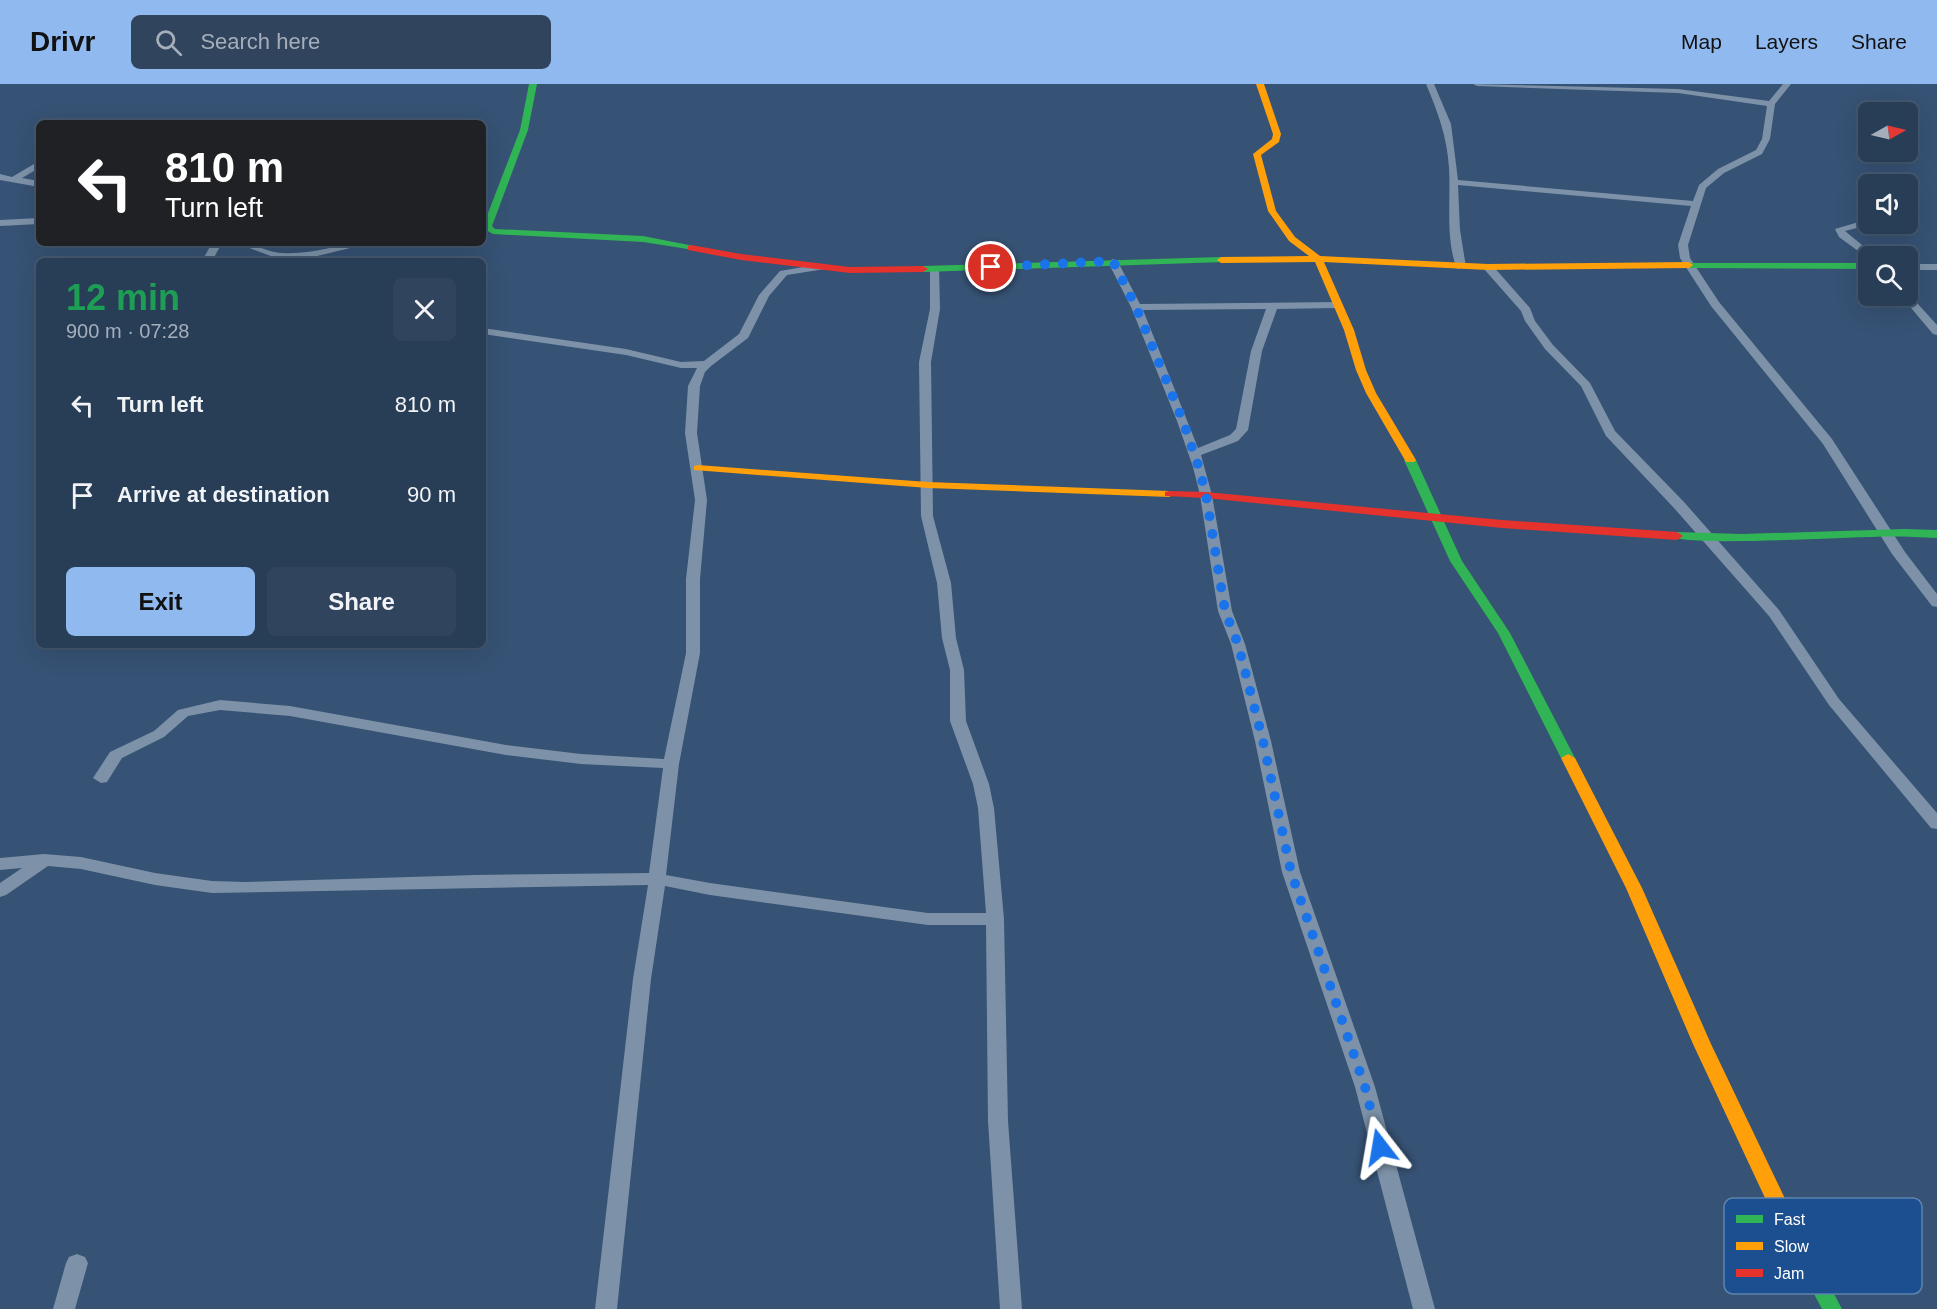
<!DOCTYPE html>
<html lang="en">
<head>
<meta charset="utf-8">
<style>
	:root { --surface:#283e57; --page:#30455d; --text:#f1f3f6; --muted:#a5aeba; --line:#44576d; --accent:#90b9f0 }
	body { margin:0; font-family:Arial,sans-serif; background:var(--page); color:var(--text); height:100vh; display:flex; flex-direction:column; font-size:22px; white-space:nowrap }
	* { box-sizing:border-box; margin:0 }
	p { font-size:20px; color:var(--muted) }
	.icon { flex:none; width:33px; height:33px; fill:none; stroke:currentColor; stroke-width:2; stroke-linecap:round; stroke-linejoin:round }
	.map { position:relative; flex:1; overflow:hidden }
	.side { position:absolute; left:36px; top:174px; width:450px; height:390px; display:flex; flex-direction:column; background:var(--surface); border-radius:9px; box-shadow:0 6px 24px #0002,0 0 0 2px var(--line) }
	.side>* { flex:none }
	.hud { position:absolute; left:36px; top:36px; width:450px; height:126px; border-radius:9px; box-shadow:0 6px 24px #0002,0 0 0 2px var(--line); background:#202124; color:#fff; overflow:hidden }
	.needle { width:39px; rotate:82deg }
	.fabs { position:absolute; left:1858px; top:18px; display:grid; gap:12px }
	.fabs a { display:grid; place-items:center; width:60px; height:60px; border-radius:9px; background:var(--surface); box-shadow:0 6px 24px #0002,0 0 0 2px var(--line); font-size:30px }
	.pin { position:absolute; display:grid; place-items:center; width:51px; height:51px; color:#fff; margin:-26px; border:3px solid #fff; border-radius:50%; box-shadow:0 2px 6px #0007 }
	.me { position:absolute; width:66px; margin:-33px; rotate:346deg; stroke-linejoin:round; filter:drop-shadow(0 0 4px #0008) }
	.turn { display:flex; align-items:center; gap:21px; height:126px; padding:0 30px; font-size:27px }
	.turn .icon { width:78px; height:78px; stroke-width:2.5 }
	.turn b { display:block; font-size:42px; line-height:51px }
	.round { display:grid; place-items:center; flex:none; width:63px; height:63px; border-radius:9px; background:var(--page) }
	.overview { display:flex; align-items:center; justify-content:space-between; height:102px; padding:0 30px }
	h1 { font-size:36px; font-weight:600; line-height:45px; color:#1e9e55 }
	.action { display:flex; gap:12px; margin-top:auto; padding:12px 30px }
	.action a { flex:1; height:69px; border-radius:9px; background:var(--accent); color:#111; font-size:24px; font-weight:600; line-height:69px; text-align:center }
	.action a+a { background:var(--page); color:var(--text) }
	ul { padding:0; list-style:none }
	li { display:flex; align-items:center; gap:18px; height:90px; padding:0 30px }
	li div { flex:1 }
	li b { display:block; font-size:22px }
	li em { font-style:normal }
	header { display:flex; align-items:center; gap:36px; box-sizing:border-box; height:84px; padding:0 30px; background:var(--accent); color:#111 }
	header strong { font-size:28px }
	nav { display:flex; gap:33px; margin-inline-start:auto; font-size:21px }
	.search { width:420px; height:54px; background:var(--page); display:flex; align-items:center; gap:15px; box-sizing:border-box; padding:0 21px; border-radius:9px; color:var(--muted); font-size:22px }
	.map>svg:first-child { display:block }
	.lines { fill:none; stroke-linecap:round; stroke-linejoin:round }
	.street { fill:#7d92a8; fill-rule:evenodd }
	.fast { fill:#30b455; fill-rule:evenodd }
	.slow { fill:#ff9f0a; fill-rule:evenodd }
	.jam { fill:#e5322d; fill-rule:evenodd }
	.route { stroke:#1a73e8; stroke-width:10; stroke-dasharray:0 18 }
	.key { fill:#1b4f8f; stroke:#5f84b1; stroke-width:1.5 }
	.key-label { font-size:16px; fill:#fff }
</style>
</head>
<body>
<header>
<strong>Drivr</strong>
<div class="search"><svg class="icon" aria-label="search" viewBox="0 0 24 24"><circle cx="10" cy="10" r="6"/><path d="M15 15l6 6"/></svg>Search here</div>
<nav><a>Map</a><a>Layers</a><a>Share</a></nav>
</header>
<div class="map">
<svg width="1937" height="1225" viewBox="0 0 1937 1225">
	<rect width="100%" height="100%" fill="#365274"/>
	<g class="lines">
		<path class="street" d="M1426 0H1434L1451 40 1458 96 1693 117 1699 101 1718 85 1756 66 1762 55 1767 22 1678 9 1477 2 1473 0 1678 5 1769 17 1783 0H1791L1775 20 1770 55 1762 70 1724 89 1706 104 1688 161 1690 174 1719 218 1832 355 1905 468 1937 510V523L1932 522 1892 470 1823 360 1711 222 1680 174 1678 161 1691 122 1458 101 1460 146 1466 183 1457 185C1445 155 1451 116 1449 84 1447 52 1438 29 1426 0Z
			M39 77V84L22 94 39 97V103L0 96V90L12 93Z
			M39 134V140L0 142V136Z
			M1869 135V140H1872L1845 147 1873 170 1875 172H1869V175L1839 153 1835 145Z
			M212 159H222L212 177H202Z
			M236 159C255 159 266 168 282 169 312 171 341 159 371 159L313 173 292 174V177H284Z
			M1113 175 1118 178 1140 220 1337 218 1342 221 1337 224 1277 225 1262 267 1248 346 1238 357 1201 371 1212 411 1232 527 1245 560 1271 657 1300 788 1375 1003 1435 1225H1413L1355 1003 1282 788 1255 657 1231 560 1218 527 1200 411 1193 383 1177 337 1131 223 1108 178ZM1266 225 1251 267 1236 345 1230 351 1198 364 1143 226Z
			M821 180 825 181V185L787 191 769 212 748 254 711 282 705 288 700 302 697 349 707 416 700 495V569L679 680 666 791 710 799 928 829H986L978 724 973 700 950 637V586L942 554 937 499 921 432 919 278 930 225V185L939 183 940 225 931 278 933 432 951 499 956 554 964 586 966 637 989 700 994 724 1004 835 1008 1037 1022 1225H1000L988 1037 986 841H928L710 811 665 802 651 895 617 1225H595L633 895 648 801 212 809 155 801 81 785 48 782 6 811 0 813V799L22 784 0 786V774L44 770 81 773 155 789 212 797 245 798 475 791 649 789 663 684 581 680 506 671 290 632 220 626 188 632 164 653 122 674 107 698 101 699 93 694 110 668 154 647 178 626 220 616 290 622 506 661 581 670 664 675 686 569V495L695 416 685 349 688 302 697 284H681L626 271 483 250V244L626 265 681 278 704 277 739 250 759 211 780 187Z
			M1908 180H1937V186H1908Z
			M1484 181H1492L1530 224 1535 237 1553 261 1590 299 1615 347 1684 418 1779 526 1839 615 1937 729V745L1931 744 1829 621 1769 532 1674 424 1606 352 1581 302 1545 265 1525 237 1521 227 1484 185Z
			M1908 209 1937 241V251L1933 250 1901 212H1908Z
			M77 1170 85 1173 88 1179 75 1225H53L66 1179 69 1173Z"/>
		<path class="fast" d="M529 0H537L528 46 492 142 495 145 643 152 694 162V166L643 158 493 150 484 145 483 142 520 46Z
			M1221 173 1224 174V178L923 188 918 185 923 182Z
			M1686 179H1869V185L1689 184 1685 181Z
			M1410 373 1416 376 1462 477 1510 549 1575 674 1573 677 1568 678 1561 674 1498 549 1450 477 1404 376Z
			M1904 445 1937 446V454C1915 453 1894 452 1872 453 1844 453 1684 463 1671 452L1677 448 1742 450Z
			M1790 1138 1797 1140 1842 1225H1822L1780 1146 1783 1140Z"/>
		<path class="slow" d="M1256 0H1264L1281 50 1279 58 1261 71 1276 127 1295 153 1320 172 1488 180 1689 178 1693 181 1689 184 1488 186 1324 178 1354 246 1366 286 1376 309 1416 376 1414 378H1406L1366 309 1356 286 1344 246 1315 178 1221 179 1217 176 1221 173 1309 172 1289 157 1268 127 1253 70 1272 55 1273 50Z
			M698 381 928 398 1169 407 1175 410 1169 413 928 404 694 386V382Z
			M1568 670 1575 674 1642 804 1711 960 1800 1146 1797 1152 1790 1154 1783 1152 1780 1146 1693 960 1626 804 1561 674Z"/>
		<path class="jam" d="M691 161 741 170 850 183 923 182 928 185 923 188 850 189 741 176 688 166V162Z
			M1169 407 1206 408 1502 436 1677 448 1683 452 1677 456 1502 444 1206 414 1165 412V408Z"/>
	</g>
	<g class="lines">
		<path class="route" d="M991 183 1113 177 1136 223 1183 337 1199 384 1206 411 1225 527 1238 560 1263 657 1291 788 1365 1003 1380 1063"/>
	</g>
	<rect x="1724" y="1114" width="198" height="96" rx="9" class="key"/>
	<rect x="1736" y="1131" width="27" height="8" fill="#30b455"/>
	<rect x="1736" y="1158" width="27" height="8" fill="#ff9f0a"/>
	<rect x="1736" y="1185" width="27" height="8" fill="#e5322d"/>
	<g class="key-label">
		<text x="1774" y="1141">Fast</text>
		<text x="1774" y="1168">Slow</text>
		<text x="1774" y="1195">Jam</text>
	</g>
</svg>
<div class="fabs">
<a><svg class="needle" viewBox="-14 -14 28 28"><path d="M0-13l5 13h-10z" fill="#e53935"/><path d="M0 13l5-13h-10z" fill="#a5aeba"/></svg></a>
<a><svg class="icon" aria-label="sound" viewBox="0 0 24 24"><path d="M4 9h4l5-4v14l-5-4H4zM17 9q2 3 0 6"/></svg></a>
<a><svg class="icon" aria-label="search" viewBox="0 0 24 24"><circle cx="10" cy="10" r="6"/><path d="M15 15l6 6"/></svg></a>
</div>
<div class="pin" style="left:991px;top:183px;background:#d93025"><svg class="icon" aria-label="arrive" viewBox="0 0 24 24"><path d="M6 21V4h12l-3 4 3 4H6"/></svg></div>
<svg class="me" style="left:1380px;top:1063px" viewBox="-20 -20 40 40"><path d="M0-17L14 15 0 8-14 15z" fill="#1a73e8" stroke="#fff" stroke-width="4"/></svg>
<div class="hud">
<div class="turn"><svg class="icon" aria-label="left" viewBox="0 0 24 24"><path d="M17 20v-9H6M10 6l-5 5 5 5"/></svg><div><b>810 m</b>Turn left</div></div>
</div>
<section class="side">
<div class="overview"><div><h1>12 min</h1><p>900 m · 07:28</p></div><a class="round"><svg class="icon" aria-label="close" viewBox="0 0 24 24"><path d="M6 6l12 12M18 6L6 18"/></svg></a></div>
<ul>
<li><svg class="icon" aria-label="left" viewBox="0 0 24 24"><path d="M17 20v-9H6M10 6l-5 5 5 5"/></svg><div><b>Turn left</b></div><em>810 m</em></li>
<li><svg class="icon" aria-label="arrive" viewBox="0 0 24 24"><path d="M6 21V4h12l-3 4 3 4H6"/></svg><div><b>Arrive at destination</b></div><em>90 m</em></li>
</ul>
<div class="action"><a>Exit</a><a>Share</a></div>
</section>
</div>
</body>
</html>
